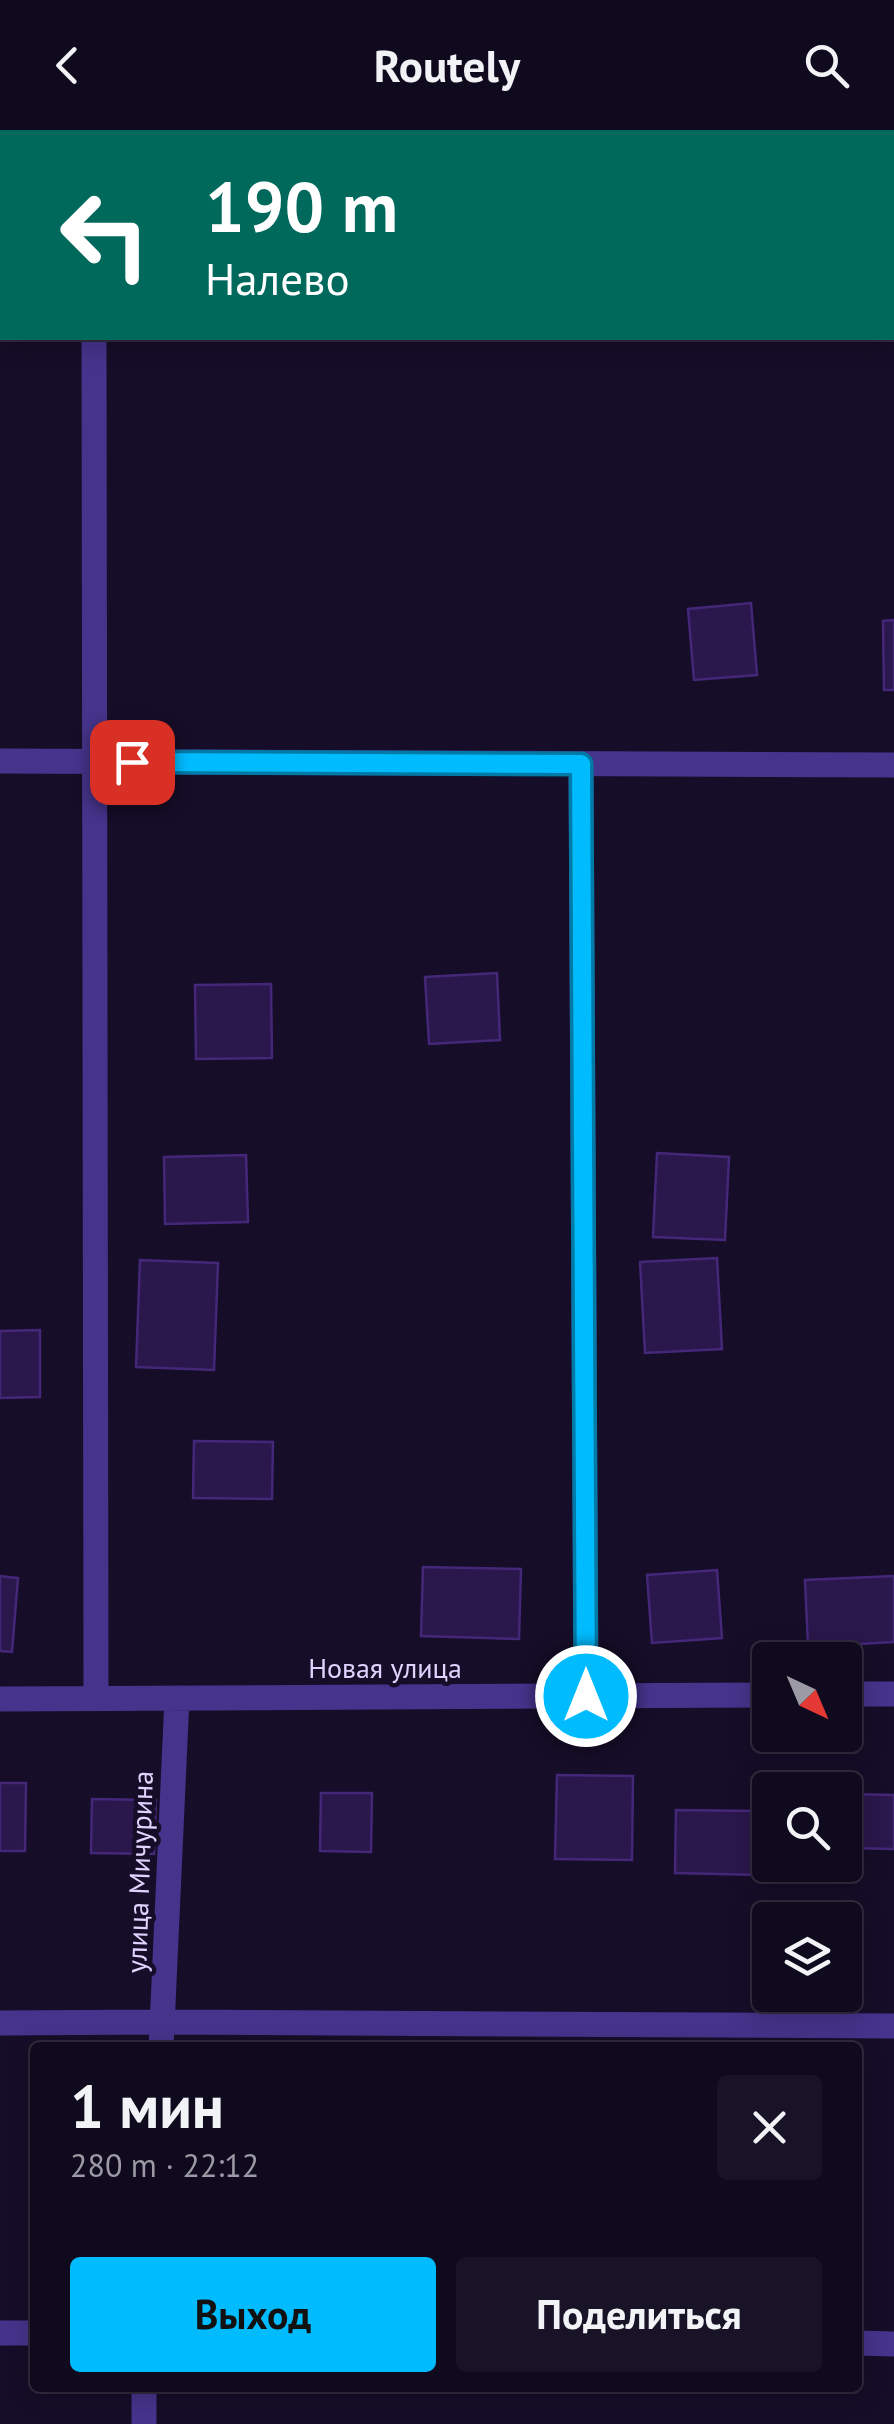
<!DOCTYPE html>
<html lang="ru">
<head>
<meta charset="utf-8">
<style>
	:root { --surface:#100a1e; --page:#191327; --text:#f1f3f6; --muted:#9c9aa4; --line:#302b3c; --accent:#00bcff }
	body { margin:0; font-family:"PT Sans",sans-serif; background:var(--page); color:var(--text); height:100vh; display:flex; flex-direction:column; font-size:38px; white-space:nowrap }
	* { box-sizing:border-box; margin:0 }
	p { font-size:32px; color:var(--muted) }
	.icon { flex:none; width:55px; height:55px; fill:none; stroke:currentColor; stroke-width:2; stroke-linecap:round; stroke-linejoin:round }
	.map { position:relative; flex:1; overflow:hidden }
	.drawer { position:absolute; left:30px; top:1912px; width:832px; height:350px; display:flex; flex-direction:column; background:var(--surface); border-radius:10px; box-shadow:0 5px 25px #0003,0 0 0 2px var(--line) }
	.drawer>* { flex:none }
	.guide { position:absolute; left:0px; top:0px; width:895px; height:210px; box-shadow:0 5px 25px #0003,0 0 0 2px var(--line); background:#00695c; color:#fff; overflow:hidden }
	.needle { width:65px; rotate:136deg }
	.buttons { position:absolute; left:752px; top:1512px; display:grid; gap:20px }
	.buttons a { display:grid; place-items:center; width:110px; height:110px; border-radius:10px; background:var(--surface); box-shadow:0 5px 25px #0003,0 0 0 2px var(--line); font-size:50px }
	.pin { position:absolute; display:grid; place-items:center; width:85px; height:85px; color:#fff; margin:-42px; border-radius:20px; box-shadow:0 5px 15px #0006 }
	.me { position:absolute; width:110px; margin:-55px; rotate:0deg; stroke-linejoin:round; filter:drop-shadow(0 0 8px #0008) }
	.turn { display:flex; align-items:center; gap:35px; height:210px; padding:0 40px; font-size:45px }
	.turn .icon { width:130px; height:130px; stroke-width:2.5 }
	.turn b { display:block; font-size:70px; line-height:85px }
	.round { display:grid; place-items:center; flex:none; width:105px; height:105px; border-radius:10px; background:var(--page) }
	.headline { display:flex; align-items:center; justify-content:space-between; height:170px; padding:0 40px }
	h1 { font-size:60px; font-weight:800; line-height:75px }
	.cta { display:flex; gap:20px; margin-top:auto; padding:20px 40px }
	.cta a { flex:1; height:115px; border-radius:10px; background:var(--accent); color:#111; font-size:40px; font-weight:800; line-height:115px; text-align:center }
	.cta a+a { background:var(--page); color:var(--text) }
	header { display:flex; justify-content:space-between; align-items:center; height:130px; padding:0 40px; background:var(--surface); font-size:45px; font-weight:800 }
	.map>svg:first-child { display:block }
	.building { fill:#2a174b; stroke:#452779; stroke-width:2.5 }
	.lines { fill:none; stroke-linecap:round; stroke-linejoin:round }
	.minor { stroke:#45348b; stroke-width:25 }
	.route-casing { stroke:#007aa6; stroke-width:25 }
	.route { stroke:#00bcff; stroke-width:18 }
	.labels { text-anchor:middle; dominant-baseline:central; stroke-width:9; stroke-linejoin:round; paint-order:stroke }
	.street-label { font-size:28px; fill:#e0d4ff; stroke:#160d28 }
</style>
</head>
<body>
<header><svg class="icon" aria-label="back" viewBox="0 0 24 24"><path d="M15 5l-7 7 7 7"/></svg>Routely<svg class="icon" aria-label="search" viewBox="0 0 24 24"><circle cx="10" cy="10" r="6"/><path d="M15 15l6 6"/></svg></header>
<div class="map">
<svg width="894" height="2294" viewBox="0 0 894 2294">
	<rect width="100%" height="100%" fill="#160d28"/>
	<path class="building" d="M751 473 757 545 694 550 688 479Z
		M894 490V560H884L883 491Z
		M497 843 500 910 429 914 425 847Z
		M271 854 272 928 196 929 195 855Z
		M657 1023 729 1027 725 1110 653 1107Z
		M246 1025 248 1092 165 1094 164 1027Z
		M717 1128 722 1219 645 1223 640 1132Z
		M140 1130 218 1133 214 1240 136 1237Z
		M40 1200V1267L0 1268V1201Z
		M194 1311 273 1312 272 1369 193 1368Z
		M423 1437 521 1439 519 1509 421 1506Z
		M717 1440 722 1508 652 1513 647 1445Z
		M0 1446 18 1448 12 1522 0 1521Z
		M894 1446V1512L808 1517 805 1450Z
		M557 1645 633 1646 632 1730 555 1729Z
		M0 1653H26L25 1721H0Z
		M321 1663H372L371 1722 320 1721Z
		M845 1664 894 1665V1719L845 1718Z
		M92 1669 156 1670 154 1724 91 1723Z
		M676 1680 760 1681 759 1745 675 1743Z"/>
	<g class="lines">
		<path class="minor" d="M93 0V2
			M94 208 96 1569
			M0 631 894 635
			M581 634 586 1566
			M845 1564H894
			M0 1569 770 1565
			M0 1893 163 1892 894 1896
			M161 1918 177 1568
			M0 2203H35
			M858 2213 894 2214
			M144 2294V2258"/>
	</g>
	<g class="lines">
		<g class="route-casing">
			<path id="route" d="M132 632 581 634 586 1566"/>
		</g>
		<use href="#route" class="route"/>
	</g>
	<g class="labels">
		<g class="street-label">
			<text x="385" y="1537">Новая улица</text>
			<text transform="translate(139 1742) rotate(-88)">улица Мичурина</text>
		</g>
	</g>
</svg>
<div class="buttons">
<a><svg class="needle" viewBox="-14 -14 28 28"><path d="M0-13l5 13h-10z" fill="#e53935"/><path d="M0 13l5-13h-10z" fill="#9c9aa4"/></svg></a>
<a><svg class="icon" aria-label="search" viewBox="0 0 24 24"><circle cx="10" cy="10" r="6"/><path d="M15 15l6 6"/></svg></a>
<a><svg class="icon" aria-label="layers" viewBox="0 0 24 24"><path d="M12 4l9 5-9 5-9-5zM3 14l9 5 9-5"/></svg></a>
</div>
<div class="pin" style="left:132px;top:632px;background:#d93025"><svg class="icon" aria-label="arrive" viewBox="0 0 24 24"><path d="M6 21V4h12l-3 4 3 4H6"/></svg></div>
<svg class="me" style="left:586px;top:1566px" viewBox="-20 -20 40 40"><circle r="17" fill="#00bcff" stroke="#fff" stroke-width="3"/><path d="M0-11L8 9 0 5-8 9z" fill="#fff"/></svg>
<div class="guide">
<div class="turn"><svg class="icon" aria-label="left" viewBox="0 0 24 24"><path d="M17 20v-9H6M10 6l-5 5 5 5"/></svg><div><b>190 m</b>Налево</div></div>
</div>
<section class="drawer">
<div class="headline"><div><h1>1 мин</h1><p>280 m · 22:12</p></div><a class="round"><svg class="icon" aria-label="close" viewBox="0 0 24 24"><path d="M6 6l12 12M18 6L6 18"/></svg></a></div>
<div class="cta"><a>Выход</a><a>Поделиться</a></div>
</section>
</div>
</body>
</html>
